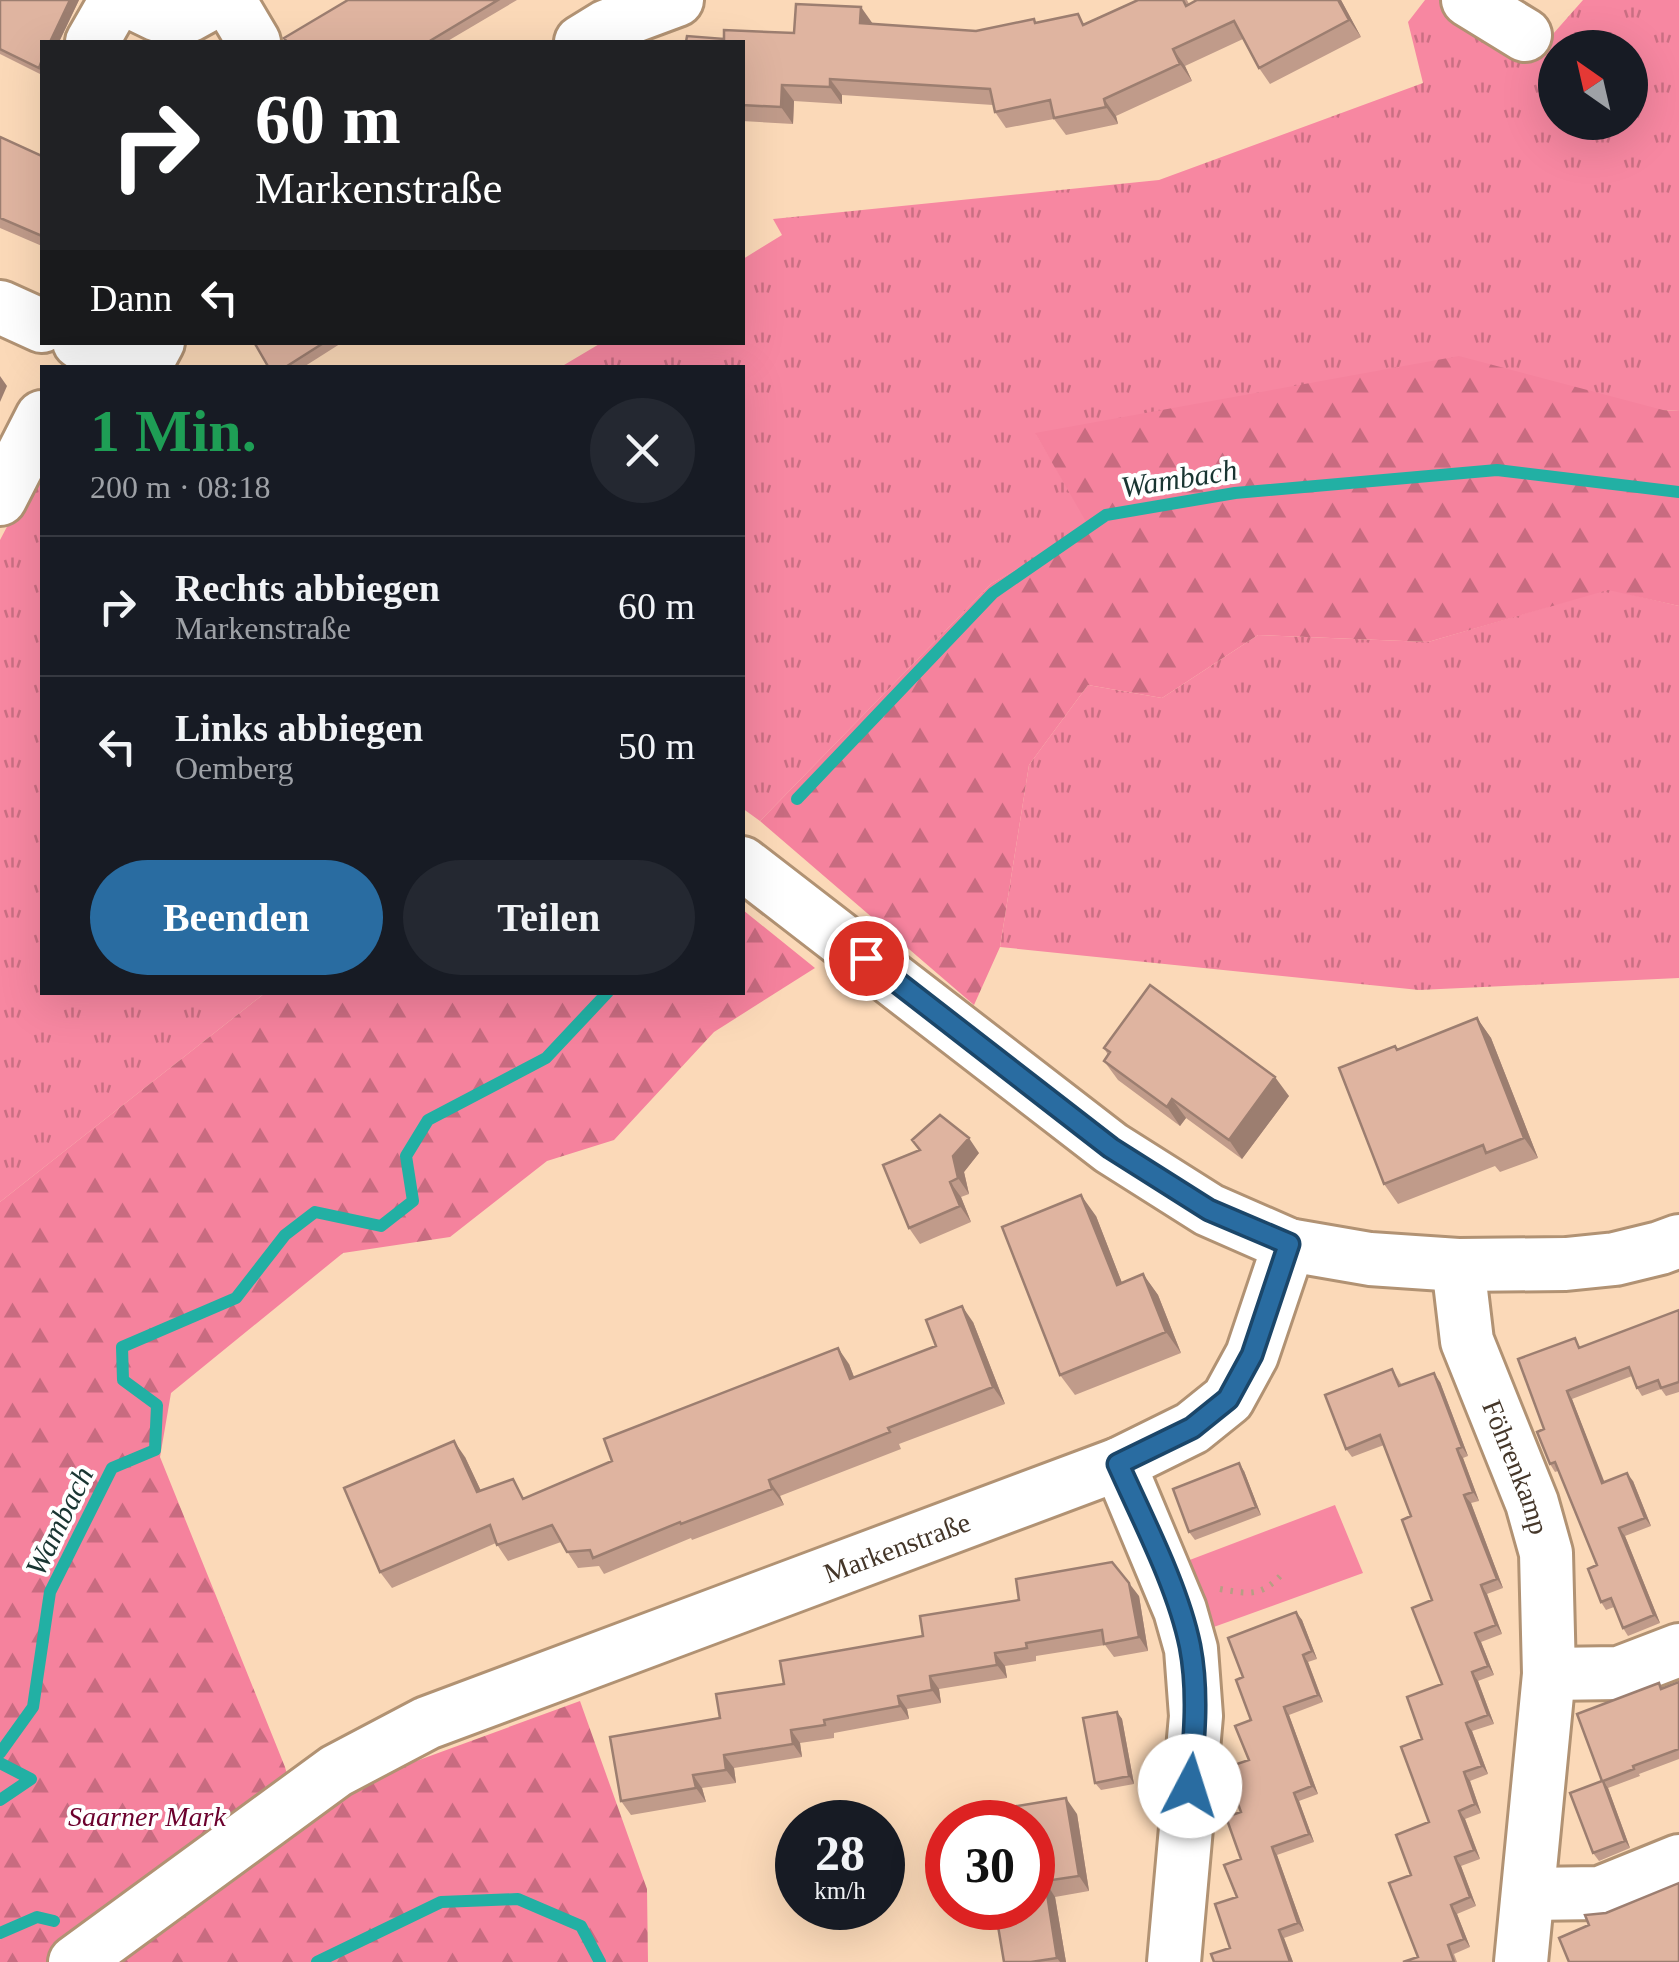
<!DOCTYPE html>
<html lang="de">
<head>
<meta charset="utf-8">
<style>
	:root { --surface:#171b24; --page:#242831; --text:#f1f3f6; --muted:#9ea1a6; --line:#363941; --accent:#296ca1 }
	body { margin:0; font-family:Georgia,serif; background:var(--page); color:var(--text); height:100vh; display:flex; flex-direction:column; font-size:38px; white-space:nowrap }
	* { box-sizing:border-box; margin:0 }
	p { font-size:32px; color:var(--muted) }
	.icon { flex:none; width:55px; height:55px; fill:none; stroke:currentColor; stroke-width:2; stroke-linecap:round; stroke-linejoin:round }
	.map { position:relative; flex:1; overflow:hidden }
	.side { position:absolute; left:40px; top:365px; width:705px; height:630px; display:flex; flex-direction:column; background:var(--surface); border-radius:0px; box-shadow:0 10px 40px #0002 }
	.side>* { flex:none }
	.guide { position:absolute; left:40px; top:40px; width:705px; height:305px; border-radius:0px; box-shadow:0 10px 40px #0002; background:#202124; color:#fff; overflow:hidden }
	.needle { width:65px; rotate:326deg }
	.fabs { position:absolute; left:1538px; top:30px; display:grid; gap:20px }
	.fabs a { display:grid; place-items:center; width:110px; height:110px; border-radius:50%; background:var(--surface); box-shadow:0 10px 40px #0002; font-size:50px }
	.speed { position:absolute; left:775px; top:1800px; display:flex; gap:20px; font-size:50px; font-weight:700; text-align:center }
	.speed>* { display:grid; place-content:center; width:130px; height:130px; border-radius:50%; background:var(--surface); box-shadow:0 10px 40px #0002; line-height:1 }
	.speed small { font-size:25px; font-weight:400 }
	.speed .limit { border:15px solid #d22; background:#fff; color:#111 }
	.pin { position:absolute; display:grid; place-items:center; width:85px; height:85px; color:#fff; margin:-42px; border:5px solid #fff; border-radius:50%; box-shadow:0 2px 10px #0007 }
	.me { position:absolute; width:110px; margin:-55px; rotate:5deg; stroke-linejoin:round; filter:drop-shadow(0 0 8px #0008) }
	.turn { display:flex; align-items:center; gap:35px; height:210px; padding:0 50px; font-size:45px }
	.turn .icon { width:130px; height:130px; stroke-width:2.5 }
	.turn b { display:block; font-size:70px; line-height:85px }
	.then { display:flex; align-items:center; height:95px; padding:0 50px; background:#0003; gap:20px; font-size:38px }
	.round { display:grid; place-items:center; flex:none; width:105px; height:105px; border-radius:52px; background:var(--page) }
	.head { display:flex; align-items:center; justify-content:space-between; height:170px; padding:0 50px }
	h1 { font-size:60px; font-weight:700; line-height:75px; color:#1e9e55 }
	.cta { display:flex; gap:20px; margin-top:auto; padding:20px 50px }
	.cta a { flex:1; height:115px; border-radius:60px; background:var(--accent); color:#fff; font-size:40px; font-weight:700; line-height:115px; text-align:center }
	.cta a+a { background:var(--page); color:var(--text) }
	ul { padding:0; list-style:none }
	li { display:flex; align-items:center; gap:30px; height:140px; padding:0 50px; border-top:2px solid var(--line) }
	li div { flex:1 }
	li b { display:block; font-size:38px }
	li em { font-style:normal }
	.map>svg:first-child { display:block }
	.grass { fill:url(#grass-tufts); fill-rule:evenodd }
	.forest { fill:url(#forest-firs) }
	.park { fill:#f787a1 }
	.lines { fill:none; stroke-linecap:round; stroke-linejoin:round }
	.stream { stroke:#22b0a4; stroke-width:12 }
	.minor-casing { stroke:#b19273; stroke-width:58 }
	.path { stroke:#b89d84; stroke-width:6; stroke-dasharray:2.5 8; stroke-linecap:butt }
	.minor { stroke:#fff; stroke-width:52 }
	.wall { fill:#c09b8a }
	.shaded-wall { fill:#9c7e70 }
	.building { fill:#dfb4a0; stroke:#9c7e70; stroke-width:2.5 }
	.route-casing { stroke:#1b4669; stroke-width:25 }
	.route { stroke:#296ca1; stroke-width:18 }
	.labels { text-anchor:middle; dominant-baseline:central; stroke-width:8; stroke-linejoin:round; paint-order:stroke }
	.street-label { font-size:28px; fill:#443629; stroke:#fff }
	.park-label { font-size:28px; font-style:italic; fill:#6c002d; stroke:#fff }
	.water-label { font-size:30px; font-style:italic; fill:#193532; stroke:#fff }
</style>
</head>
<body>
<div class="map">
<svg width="1679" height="1962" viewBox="0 0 1679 1962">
	<defs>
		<pattern id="grass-tufts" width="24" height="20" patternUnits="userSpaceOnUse" patternTransform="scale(2.5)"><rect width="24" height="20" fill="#f787a1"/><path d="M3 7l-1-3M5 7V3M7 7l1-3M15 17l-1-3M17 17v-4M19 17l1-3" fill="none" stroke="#ca6f83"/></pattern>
		<pattern id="forest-firs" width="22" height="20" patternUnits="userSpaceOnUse" patternTransform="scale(2.5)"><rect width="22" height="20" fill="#f5829d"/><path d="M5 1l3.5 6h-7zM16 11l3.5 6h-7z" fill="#c86b80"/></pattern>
	</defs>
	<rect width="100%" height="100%" fill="#fbd9b8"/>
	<path class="grass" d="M1425 0H1448L1538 51 1583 0H1679V411L1664 410 1036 434 1090 527 991 584 760 821 742 808V368H559L601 343 742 342 743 259 782 235 773 219 1159 180 1423 83 1408 22ZM1555 48H1630V122H1555Z
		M42 460V992L265 993 0 1202V540Z
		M1608 589 1679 606V978L1419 990 1000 947 1029 765 1088 685 1162 698 1258 635 1428 642Z"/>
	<path class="forest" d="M1459 356 1663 410 1679 411V606L1608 590 1428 642 1258 635 1162 698 1088 685 1029 765 1000 947 974 1005 760 821 991 584 1089 527 1035 433Z
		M743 910 815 968 714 1032 614 1140 547 1161 450 1237 343 1253 171 1393 160 1457 285 1767 301 1824 367 1779 580 1701 647 1889 648 1962H0V1202L265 993 742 992Z"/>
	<path class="park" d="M1335 1505 1363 1573 1211 1628 1205 1597 1187 1561Z"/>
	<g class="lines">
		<path class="stream" d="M797 799 993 593 1106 515 1235 493 1497 470 1679 492
			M0 1753 33 1707 50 1592 112 1468 155 1450 157 1405 123 1380 122 1347 236 1298 285 1235 315 1212 381 1226 413 1201 406 1156 428 1120 546 1058 608 992
			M0 1763 31 1779 0 1800
			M0 1933 37 1917 54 1921
			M317 1962 441 1902 518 1899 581 1926 600 1962"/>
		<g class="minor-casing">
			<g id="minor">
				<path d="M127 0 158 15 188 16 217 0"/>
				<path d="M229 0 254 42"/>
				<path d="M1468 0 1525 35"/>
				<path d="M92 42 116 0"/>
				<path d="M581 42 607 26 677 0"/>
				<path d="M0 307 42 326"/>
				<path d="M79 342 116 368"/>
				<path d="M144 368 158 342"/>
				<path d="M0 499 42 417"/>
				<path d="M742 863 1111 1148 1209 1210 1289 1245 1370 1259 1458 1265 1566 1264 1615 1259 1660 1248 1679 1241"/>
				<path id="s1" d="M1458 1265 1467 1341 1532 1503 1546 1553 1549 1674 1521 1962"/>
				<path d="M1119 1464 1180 1610 1191 1649 1196 1716 1174 1962"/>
				<path d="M1549 1674 1619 1673 1679 1650"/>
				<path d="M1528 1894 1600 1893 1679 1861"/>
				<path id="s2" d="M75 1962 336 1771 427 1723 1119 1464 1192 1428 1228 1399 1252 1355 1289 1245"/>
			</g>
		</g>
		<path class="path" d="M1220 1589C1253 1595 1262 1596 1285 1571"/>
		<use href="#minor" class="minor"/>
	</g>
	<path class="wall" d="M0 0H79L59 42H42V75L0 54Z
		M348 0H517L446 42H287Z
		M1138 0H1187L1189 4 1197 0H1341L1361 37 1270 84 1259 68 1243 39 1185 66 1192 81 1116 116 1118 124 1066 135 1054 119 1006 128 995 112 993 105 842 95V104L794 101 793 124 742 121V42L724 39 873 24 976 31 1037 22 1085 25Z
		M0 137 42 156V246L0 228Z
		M254 342H343L302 368H269Z
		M1477 1018 1491 1038 1538 1158 1500 1172 1495 1166 1398 1204 1384 1184 1398 1050Z
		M1104 1048 1289 1096 1242 1159 1186 1118 1180 1126 1118 1080 1104 1061 1108 1055Z
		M979 1153 964 1172 969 1194 961 1197 971 1222 920 1244 909 1228 883 1165Z
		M1096 1216 1122 1283 1143 1274 1158 1295 1181 1353 1075 1395 1060 1375Z
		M1679 1310V1392L1666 1396 1661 1389 1642 1396 1637 1388 1632 1376 1572 1399 1604 1483 1633 1481 1651 1526 1625 1536 1660 1623 1628 1636 1623 1628 1614 1607 1606 1610 1601 1602 1597 1565 1558 1471 1555 1472 1550 1464 1544 1429 1581 1347Z
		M973 1322 1005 1404 899 1444 901 1449 780 1496 784 1505 692 1540 691 1538 604 1574 599 1566 578 1568 561 1542 508 1561 496 1543 392 1588 380 1572 465 1457 481 1491 526 1498 849 1364 854 1377 936 1346Z
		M1392 1369 1402 1385 1440 1382 1468 1456 1463 1458 1479 1501 1471 1503 1503 1588 1487 1594 1502 1634 1481 1642 1494 1675 1478 1681 1494 1724 1472 1731 1488 1774 1470 1781 1481 1813 1465 1819 1480 1859 1461 1866 1476 1906 1457 1914 1470 1947 1454 1954 1457 1962H1403L1418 1957 1411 1875 1429 1822 1422 1739 1442 1684 1432 1600 1411 1516 1384 1445 1352 1457 1346 1449Z
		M1244 1471 1261 1515 1195 1540 1189 1532Z
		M1139 1596 1148 1651 1114 1657 1105 1645 1036 1656V1661L1005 1666 1007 1678 939 1689 941 1703 907 1709 909 1719 834 1733V1738L800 1743 802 1757 734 1768 736 1783 702 1788 706 1802 631 1815 621 1801 720 1718 784 1684Z
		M1296 1612 1302 1620 1317 1659 1308 1662 1323 1702 1289 1715 1318 1794 1299 1801 1314 1842 1277 1855 1304 1931 1284 1938 1293 1962H1214L1230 1948 1237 1897 1241 1859V1812L1249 1760 1251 1720 1243 1677Z
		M1679 1682V1759L1639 1774 1640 1776 1608 1788 1630 1848 1599 1861 1593 1853 1602 1781 1659 1683 1663 1689Z
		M1117 1712 1122 1719 1134 1784 1101 1790 1095 1783Z
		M1077 1814 1089 1891 1055 1897 1066 1962H1004L1032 1908Z"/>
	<path class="shaded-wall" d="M70 0H79L59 42H50Z
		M1338 0H1341L1361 37 1349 20Z
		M861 7 873 24 860 23Z
		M1173 49 1185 66 1192 81 1180 64Z
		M830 79 842 95V104L830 87Z
		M782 85 794 101 793 124 781 107Z
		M1104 99 1116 116 1118 124 1106 107Z
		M0 376 7 386 0 402Z
		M1477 1018 1491 1038 1538 1158 1524 1138Z
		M1275 1077 1289 1096 1242 1159 1229 1140Z
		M1172 1099 1186 1118 1180 1126 1167 1107Z
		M969 1138 979 1153 964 1172 969 1194 958 1178 953 1156Z
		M950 1182 961 1197 971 1222 960 1206Z
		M1081 1195 1096 1216 1131 1306 1117 1285Z
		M1143 1274 1158 1295 1181 1353 1166 1332Z
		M962 1306 973 1322 1005 1404 993 1387Z
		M838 1348 849 1364 861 1395 850 1379Z
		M1434 1373 1440 1382 1468 1456 1462 1447Z
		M1567 1391 1572 1399 1608 1491 1602 1483Z
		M454 1441 465 1457 489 1508 477 1492Z
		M1457 1449 1463 1458 1479 1501 1473 1492Z
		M1239 1463 1244 1471 1261 1515 1256 1507Z
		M1627 1473 1633 1481 1651 1526 1645 1518Z
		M769 1480 780 1496 784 1505 772 1489Z
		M1464 1495 1471 1503 1503 1588 1497 1579Z
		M1619 1528 1625 1536 1660 1623 1654 1615Z
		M1129 1583 1139 1596 1148 1651 1139 1637Z
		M1481 1585 1487 1594 1502 1634 1496 1625Z
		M1296 1612 1302 1620 1317 1659 1312 1651Z
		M1475 1633 1481 1642 1494 1675 1488 1666Z
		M995 1653 1005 1666 1007 1678 997 1665Z
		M1303 1655 1308 1662 1323 1702 1318 1695Z
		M1472 1672 1478 1681 1494 1724 1488 1715Z
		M930 1676 939 1689 941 1703 932 1690Z
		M898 1696 907 1709 909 1719 900 1706Z
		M1284 1707 1289 1715 1318 1794 1312 1786Z
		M1117 1712 1122 1719 1134 1784 1129 1776Z
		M1466 1723 1472 1731 1488 1774 1482 1766Z
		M791 1730 800 1743 802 1757 793 1744Z
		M724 1755 734 1768 736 1783 726 1770Z
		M1464 1772 1470 1781 1481 1813 1475 1804Z
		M693 1775 702 1788 706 1802 696 1788Z
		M1603 1781 1608 1788 1630 1848 1625 1841Z
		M1294 1793 1299 1801 1314 1842 1309 1834Z
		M1066 1798 1077 1814 1089 1891 1079 1876Z
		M1459 1811 1465 1819 1480 1859 1474 1850Z
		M1272 1847 1277 1855 1304 1931 1298 1923Z
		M1455 1857 1461 1866 1476 1906 1470 1897Z
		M1045 1881 1055 1897 1066 1962H1060L1057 1958Z
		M1451 1905 1457 1914 1470 1947 1464 1939Z
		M1279 1930 1284 1938 1293 1962H1290Z"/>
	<path class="building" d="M0 0H70L50 42H42V60L39 68 0 49Z
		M348 0H498L428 42H287L284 38Z
		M1138 0H1183L1186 6 1197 0H1338L1349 20 1259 68 1234 21 1173 49 1180 64 1104 99 1106 107 1054 118 1050 100 995 112 990 89 830 79V87L782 85 781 107 742 105V42H686L687 36 724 39V30L794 33 796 4 861 7 860 23 976 31 1034 19 1035 23 1078 14 1083 25Z
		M0 137 42 156V236L0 218Z
		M254 342H325L284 368H269Z
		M1150 985 1275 1077 1229 1140 1172 1099 1167 1107 1104 1061 1110 1052 1104 1048Z
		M1477 1018 1524 1138 1486 1153 1483 1145 1384 1184 1339 1068 1395 1046 1397 1050Z
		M940 1115 969 1138 953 1156 958 1178 950 1182 960 1206 909 1228 883 1165 920 1150 912 1140Z
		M1081 1195 1117 1285 1143 1274 1166 1332 1060 1375 1002 1227Z
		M962 1306 993 1387 888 1428 890 1432 769 1480 772 1489 681 1524 680 1522 593 1558 590 1550 567 1552 552 1525 497 1545 490 1525 380 1572 344 1488 454 1441 477 1492 513 1479 523 1499 612 1461 604 1439 838 1348 850 1379 936 1346 926 1320Z
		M1679 1310V1382L1661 1388 1658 1380 1637 1388 1629 1367 1567 1391 1602 1483 1627 1473 1645 1518 1619 1528 1654 1615 1623 1628 1611 1598 1601 1602 1588 1569 1597 1565 1555 1462 1550 1464 1537 1432 1544 1429 1518 1359 1575 1338 1579 1348Z
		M1392 1369 1399 1386 1434 1373 1462 1447 1457 1449 1473 1492 1464 1495 1497 1579 1481 1585 1496 1625 1475 1633 1488 1666 1472 1672 1488 1715 1466 1723 1482 1766 1464 1772 1475 1804 1459 1811 1474 1850 1455 1857 1470 1897 1451 1905 1464 1939 1448 1945 1454 1962H1403L1418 1957 1389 1883 1411 1875 1396 1835 1429 1822 1401 1747 1422 1739 1407 1697 1442 1684 1412 1608 1432 1600 1402 1520 1411 1516 1380 1435 1346 1449 1325 1395Z
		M1239 1463 1256 1507 1189 1532 1173 1489Z
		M1112 1562 1129 1583 1139 1637 1104 1644 1102 1630 1026 1643 1027 1648 995 1653 997 1665 930 1676 932 1690 898 1696 900 1706 824 1720 825 1725 791 1730 793 1744 724 1755 726 1770 693 1775 696 1788 621 1801 610 1737 720 1718 716 1694 784 1684 780 1661 923 1636 920 1616 1019 1600 1016 1579Z
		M1296 1612 1312 1651 1303 1655 1318 1695 1284 1707 1312 1786 1294 1793 1309 1834 1272 1847 1298 1923 1279 1930 1290 1962H1214L1211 1954 1230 1948 1215 1904 1237 1897 1224 1865 1241 1859 1226 1817 1241 1812 1225 1768 1249 1760 1235 1726 1251 1720 1236 1680 1243 1677 1228 1638Z
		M1679 1682V1749L1633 1766 1634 1769 1603 1781 1625 1841 1593 1853 1570 1793 1602 1781 1577 1714 1659 1683 1661 1689Z
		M1117 1712 1129 1776 1095 1783 1083 1718Z
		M1066 1798 1079 1876 1045 1881 1057 1958 1031 1962H1004L995 1908H1032V1822H1014L1011 1807Z
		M1679 1883V1962H1569L1559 1938 1589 1925 1585 1915 1606 1913Z"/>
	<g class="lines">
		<g class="route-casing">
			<path id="route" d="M866 958 1111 1148 1209 1210 1289 1244 1252 1355 1228 1399 1192 1428 1118 1464C1143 1520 1178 1587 1190 1646 1199 1693 1194 1740 1190 1786"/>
		</g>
		<use href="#route" class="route"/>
	</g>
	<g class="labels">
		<g class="street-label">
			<text stroke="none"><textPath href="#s1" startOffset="212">Föhrenkamp</textPath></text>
			<text stroke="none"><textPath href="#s2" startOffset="928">Markenstraße</textPath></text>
		</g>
		<g class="park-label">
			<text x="147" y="1816">Saarner Mark</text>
		</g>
		<g class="water-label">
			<text transform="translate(1179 478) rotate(-9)">Wambach</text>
			<text transform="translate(59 1521) rotate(-64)">Wambach</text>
		</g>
	</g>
</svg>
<div class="fabs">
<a><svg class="needle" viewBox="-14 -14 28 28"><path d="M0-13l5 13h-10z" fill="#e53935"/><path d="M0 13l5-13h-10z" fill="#9ea1a6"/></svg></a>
</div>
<div class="speed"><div>28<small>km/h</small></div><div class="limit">30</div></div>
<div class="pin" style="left:866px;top:958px;background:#d93025"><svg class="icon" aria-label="arrive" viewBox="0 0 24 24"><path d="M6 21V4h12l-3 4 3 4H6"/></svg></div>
<svg class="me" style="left:1190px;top:1786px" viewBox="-20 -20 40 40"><circle r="19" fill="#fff"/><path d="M0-13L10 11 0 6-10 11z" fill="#296ca1"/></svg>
<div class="guide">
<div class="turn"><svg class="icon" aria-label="right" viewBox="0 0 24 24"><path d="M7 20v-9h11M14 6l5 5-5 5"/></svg><div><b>60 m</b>Markenstraße</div></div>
<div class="then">Dann<svg class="icon" aria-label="left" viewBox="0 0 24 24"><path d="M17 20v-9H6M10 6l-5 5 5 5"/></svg></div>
</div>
<section class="side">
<div class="head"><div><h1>1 Min.</h1><p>200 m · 08:18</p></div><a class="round"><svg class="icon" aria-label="close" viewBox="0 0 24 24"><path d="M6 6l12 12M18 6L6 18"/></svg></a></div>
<ul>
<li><svg class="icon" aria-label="right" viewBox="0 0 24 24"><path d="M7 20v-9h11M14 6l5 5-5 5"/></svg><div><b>Rechts abbiegen</b><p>Markenstraße</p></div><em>60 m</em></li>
<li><svg class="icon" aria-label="left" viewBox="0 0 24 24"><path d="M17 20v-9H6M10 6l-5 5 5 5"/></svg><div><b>Links abbiegen</b><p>Oemberg</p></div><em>50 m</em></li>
</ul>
<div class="cta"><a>Beenden</a><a>Teilen</a></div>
</section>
</div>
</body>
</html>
